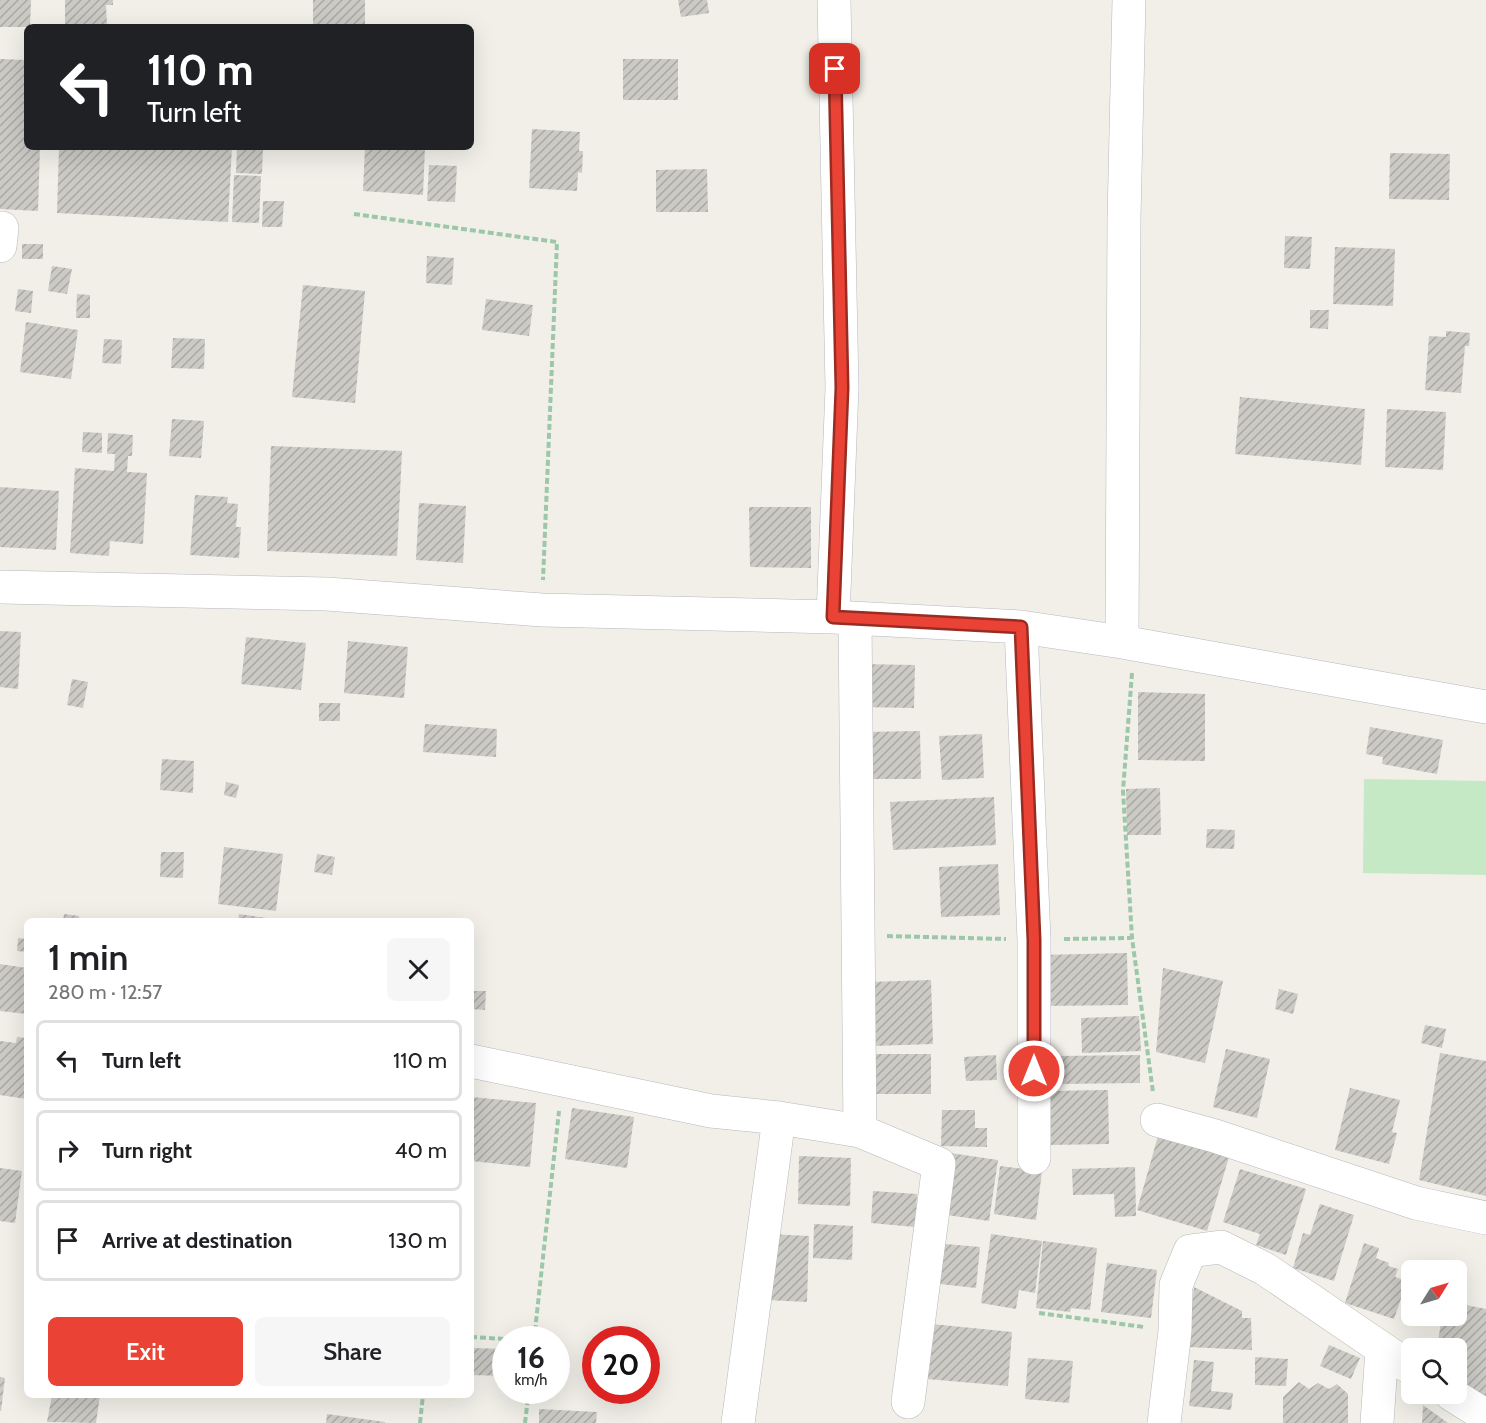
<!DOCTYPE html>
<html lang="en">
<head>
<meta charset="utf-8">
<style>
	:root { --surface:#fff; --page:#f6f6f6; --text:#202124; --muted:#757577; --line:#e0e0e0; --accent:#ea4335 }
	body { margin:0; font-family:Cabin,sans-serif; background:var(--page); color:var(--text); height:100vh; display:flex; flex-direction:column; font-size:22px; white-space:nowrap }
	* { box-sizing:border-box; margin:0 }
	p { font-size:20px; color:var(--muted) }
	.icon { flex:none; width:33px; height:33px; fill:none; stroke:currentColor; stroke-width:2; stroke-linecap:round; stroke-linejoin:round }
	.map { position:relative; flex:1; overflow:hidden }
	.sheet { position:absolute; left:24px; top:918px; width:450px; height:480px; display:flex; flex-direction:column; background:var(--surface); border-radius:9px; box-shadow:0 6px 24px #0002 }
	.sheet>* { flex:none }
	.banner { position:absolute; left:24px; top:24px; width:450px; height:126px; border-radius:9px; box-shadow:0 6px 24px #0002; background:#202124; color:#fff; overflow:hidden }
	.needle { width:39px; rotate:53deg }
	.controls { position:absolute; left:1401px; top:1260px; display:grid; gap:12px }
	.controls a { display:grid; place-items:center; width:66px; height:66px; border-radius:9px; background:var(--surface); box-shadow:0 6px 24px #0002; font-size:30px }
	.speed { position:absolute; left:492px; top:1326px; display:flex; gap:12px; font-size:30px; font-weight:700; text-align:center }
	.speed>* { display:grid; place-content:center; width:78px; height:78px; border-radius:50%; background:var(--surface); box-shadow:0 6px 24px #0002; line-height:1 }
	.speed small { font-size:15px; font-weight:400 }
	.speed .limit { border:9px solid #d22; background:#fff; color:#111 }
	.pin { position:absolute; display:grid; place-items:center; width:51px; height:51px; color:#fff; margin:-26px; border-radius:12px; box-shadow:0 3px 9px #0006 }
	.me { position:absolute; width:66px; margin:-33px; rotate:0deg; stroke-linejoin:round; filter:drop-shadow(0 0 4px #0008) }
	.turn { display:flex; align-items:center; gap:21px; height:126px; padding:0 24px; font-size:27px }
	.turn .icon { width:78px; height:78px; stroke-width:2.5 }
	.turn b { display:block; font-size:42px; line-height:51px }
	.round { display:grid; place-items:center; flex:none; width:63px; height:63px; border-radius:9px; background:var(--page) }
	.head { display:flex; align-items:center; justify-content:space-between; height:102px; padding:0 24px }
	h1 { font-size:36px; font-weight:600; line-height:45px }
	.cta { display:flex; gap:12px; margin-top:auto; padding:12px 24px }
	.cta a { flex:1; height:69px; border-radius:9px; background:var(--accent); color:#fff; font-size:24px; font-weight:600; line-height:69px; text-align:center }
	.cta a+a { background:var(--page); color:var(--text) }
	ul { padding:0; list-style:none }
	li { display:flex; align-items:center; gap:18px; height:81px; margin:0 12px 9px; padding:0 12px; border:3px solid var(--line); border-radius:9px }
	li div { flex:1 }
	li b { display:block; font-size:22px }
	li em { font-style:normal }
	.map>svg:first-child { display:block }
	.garden { fill:#c5e8c5 }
	.building { fill:url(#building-hatch) }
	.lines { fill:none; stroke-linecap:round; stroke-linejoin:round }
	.minor-casing { stroke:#b5b8bc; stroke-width:34 }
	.path { stroke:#9cc7a9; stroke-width:4; stroke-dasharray:6 3; stroke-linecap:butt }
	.minor { stroke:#fff; stroke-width:33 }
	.route-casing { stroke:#982c22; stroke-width:15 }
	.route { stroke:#ea4335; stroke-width:10 }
</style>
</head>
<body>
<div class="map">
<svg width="1486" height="1423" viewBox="0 0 1486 1423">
	<defs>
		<pattern id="building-hatch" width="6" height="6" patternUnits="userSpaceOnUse" patternTransform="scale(1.5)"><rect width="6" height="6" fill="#cccac5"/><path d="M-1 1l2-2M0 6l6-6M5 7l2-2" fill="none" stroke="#a9a8a4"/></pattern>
	</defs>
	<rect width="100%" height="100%" fill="#f1efe8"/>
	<path class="garden" d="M1364 779 1486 781V875L1363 873Z"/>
	<path class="building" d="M0 0H31L30 27H0Z
		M65 0H113V5H106L107 26H65Z
		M313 0H365V27H313Z
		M678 0H707L709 13 681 17Z
		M0 59 27 60V147H40L38 211 0 209Z
		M623 59H678V100H623Z
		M532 129 580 132 579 151H583L582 173 578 172 577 191 529 188Z
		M59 147H232L228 222 57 213Z
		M237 147H263L262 174 236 173Z
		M365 147H425L423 195 363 191Z
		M1390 153 1450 154 1449 200 1389 199Z
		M429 165 457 166 455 202 427 201Z
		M707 169 708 212H656V170Z
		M234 175 261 176 259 223 232 222Z
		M263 201H284L282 227H262Z
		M1285 236 1312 237 1310 269 1284 268Z
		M22 244H43V259H22Z
		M1335 247 1395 249 1393 306 1333 304Z
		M427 256 454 258 452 285 426 283Z
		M52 266 72 269 67 294 48 291Z
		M303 285 365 291 355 403 292 397Z
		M18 289 33 291 31 313 15 311Z
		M77 294 90 295V318H76Z
		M486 299 533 305 529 336 482 330Z
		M1310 310H1329L1328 329 1310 328Z
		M26 322 78 330 71 379 20 372Z
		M1446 331 1470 333 1469 346H1465L1461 393 1425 390 1429 336 1446 337Z
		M173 338 205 339 204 369 171 368Z
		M104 339 122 340 121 364 102 363Z
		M1240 397 1365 409 1361 465 1235 454Z
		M1387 409 1446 412 1443 470 1385 467Z
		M172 419 204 421 201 458 169 456Z
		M83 432 102 433V453L82 452Z
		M108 433 133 435 132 456H128L127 472 147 473 143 544 110 541 109 556 70 553 75 468 114 471 115 454H107Z
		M271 446 402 451 397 556 267 551Z
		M0 487 59 491 56 550 0 547Z
		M195 495 228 497 227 503 238 504 236 527H241L239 558 190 555Z
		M419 503 466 506 463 563 416 560Z
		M749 507H811V568L750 567Z
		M0 631 21 632 18 689 0 687Z
		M246 637 306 643 301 690 241 684Z
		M348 641 408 647 404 698 344 693Z
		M859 664 915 665 914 708 858 707Z
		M72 679 88 682 83 708 67 705Z
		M1138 692 1205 694V761L1138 760Z
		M319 703H340V721H319Z
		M425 724 497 729 496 757 423 752Z
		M1370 727 1443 740 1437 774 1382 764 1383 757 1366 754Z
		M920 731 921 779H865L864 732Z
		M982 734 984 778 942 780 939 736Z
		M162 759 194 761 193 793 160 790Z
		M226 782 239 785 236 798 224 795Z
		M1160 788 1161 835H1127L1126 789Z
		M994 797 996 845 893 850 890 802Z
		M1207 829 1235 830 1234 849 1206 848Z
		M224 847 283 854 276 911 218 904Z
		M161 852H184L183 878 160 877Z
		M317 854 335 857 332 875 314 872Z
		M998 864 1000 915 941 917 939 867Z
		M64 914 79 916V921H63Z
		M239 914 281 920V921H238Z
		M18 938 27 939V952L17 951Z
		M1127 953 1128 1005 1042 1006 1041 955Z
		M0 964 27 968V1014L0 1011Z
		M1163 968 1223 981 1205 1063 1156 1052Z
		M931 980 933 1044 873 1046 870 982Z
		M1279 989 1298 994 1293 1014 1275 1009Z
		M471 991H486L485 1010 471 1009Z
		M1139 1016 1141 1051 1082 1053 1081 1018Z
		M1425 1025 1446 1029 1442 1048 1421 1043Z
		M17 1037 27 1038V1099L0 1095V1041L16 1043Z
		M1226 1049 1270 1059 1257 1118 1213 1107Z
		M1440 1053 1486 1061V1196L1419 1180Z
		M876 1054H931V1094H876Z
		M996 1055 997 1080 966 1081 964 1057Z
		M1140 1055V1083L1059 1084 1058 1056Z
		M1350 1088 1400 1100 1392 1132 1397 1133 1389 1164 1335 1150Z
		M1108 1090 1109 1144 1049 1145 1047 1091Z
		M471 1097 536 1103 530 1167 471 1161Z
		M572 1108 634 1117 627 1168 565 1159Z
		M942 1110H975V1128H987V1147L941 1146Z
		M1158 1136 1229 1157 1207 1231 1137 1210Z
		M950 1153 998 1160 989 1221 940 1214Z
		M799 1156 851 1158 850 1206 798 1204Z
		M1000 1166 1042 1171 1036 1220 994 1214Z
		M1135 1167 1136 1216 1115 1217 1114 1194 1073 1195 1072 1169Z
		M0 1168 22 1171 15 1223 0 1221Z
		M1240 1169 1306 1189 1286 1255 1256 1245 1260 1234 1223 1222Z
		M873 1191 917 1194 915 1227 871 1223Z
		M1320 1204 1354 1215 1334 1281 1293 1268 1303 1233 1310 1235Z
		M814 1224 853 1226 852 1260 813 1258Z
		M768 1234 809 1236 807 1302 766 1300Z
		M991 1234 1042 1241 1035 1293 1019 1290 1016 1309 981 1303Z
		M1043 1241 1097 1248 1090 1310 1071 1308 1070 1312 1036 1308Z
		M934 1243 980 1247 976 1288 931 1283Z
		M1364 1243 1379 1248 1376 1258 1389 1263 1388 1266 1398 1269 1395 1277 1407 1281 1394 1319 1345 1303Z
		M1107 1263 1157 1270 1151 1318 1101 1312Z
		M1194 1287 1242 1311V1318H1251L1252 1350 1188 1347Z
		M1456 1303 1486 1309V1396L1456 1378V1348H1437L1442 1316H1456Z
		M932 1324 1012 1332 1008 1386 927 1379Z
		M607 1328 623 1329 622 1340H606Z
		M1329 1345 1360 1358 1351 1379 1320 1366Z
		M471 1348 506 1349V1376L471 1375Z
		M1255 1357 1288 1359 1286 1386 1255 1385Z
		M1028 1358 1073 1361 1069 1403 1025 1399Z
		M1194 1360 1214 1362 1211 1391 1233 1393 1231 1410 1189 1406Z
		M0 1377 5 1378 1 1411H0Z
		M1299 1382 1309 1389 1318 1383 1329 1389 1337 1384 1348 1394V1423H1283V1397Z
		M52 1395H100L96 1423 47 1422Z
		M1423 1405 1448 1423H1422Z
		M539 1409 597 1412 596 1423H539Z
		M327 1414 385 1422V1423H326Z"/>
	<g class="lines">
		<g class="minor-casing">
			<path id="minor" d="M0 246 2 228
				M0 587 327 594 542 610 833 617 1021 627 1122 642 1486 707
				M833 617 842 388 834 0
				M855 619 860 1131
				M1021 627 1034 940V1158
				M1122 642 1124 219 1129 0
				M471 1061 711 1111 779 1118 860 1131 939 1164 908 1402
				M1157 1120 1215 1136 1416 1203 1486 1218
				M1451 1394 1486 1416
				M738 1423 779 1118
				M1164 1423 1175 1331 1176 1285 1190 1251 1221 1247 1265 1269 1412 1369
				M1377 1423 1382 1350"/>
		</g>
		<path class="path" d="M354 214 557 242 543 580
			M1132 673 1123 791 1132 938 1153 1092
			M887 936 1006 939
			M1064 939 1132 938
			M1039 1313 1144 1327
			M471 1337 523 1340
			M534 1340 559 1111
			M420 1423 423 1395
			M525 1423 529 1390"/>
		<use href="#minor" class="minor"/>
	</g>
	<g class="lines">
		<g class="route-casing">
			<path id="route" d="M835 69 842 388 833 617 1021 627 1034 940V1071"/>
		</g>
		<use href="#route" class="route"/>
	</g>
</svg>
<div class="controls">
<a><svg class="needle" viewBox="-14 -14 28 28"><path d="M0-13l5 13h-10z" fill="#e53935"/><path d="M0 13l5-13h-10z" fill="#757577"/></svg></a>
<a><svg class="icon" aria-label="search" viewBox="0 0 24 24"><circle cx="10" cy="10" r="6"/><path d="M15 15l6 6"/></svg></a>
</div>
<div class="speed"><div>16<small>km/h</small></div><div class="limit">20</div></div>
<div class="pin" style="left:835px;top:69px;background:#d93025"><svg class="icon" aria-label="arrive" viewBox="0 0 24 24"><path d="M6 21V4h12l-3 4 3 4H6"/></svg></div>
<svg class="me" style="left:1034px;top:1071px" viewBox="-20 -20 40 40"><circle r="17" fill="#ea4335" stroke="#fff" stroke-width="3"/><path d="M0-11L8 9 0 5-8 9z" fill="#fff"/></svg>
<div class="banner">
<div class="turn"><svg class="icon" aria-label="left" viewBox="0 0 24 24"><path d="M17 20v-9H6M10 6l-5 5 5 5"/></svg><div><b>110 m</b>Turn left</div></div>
</div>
<section class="sheet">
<div class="head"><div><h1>1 min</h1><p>280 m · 12:57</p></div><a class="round"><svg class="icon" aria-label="close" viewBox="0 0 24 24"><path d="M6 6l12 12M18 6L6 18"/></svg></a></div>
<ul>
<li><svg class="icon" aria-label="left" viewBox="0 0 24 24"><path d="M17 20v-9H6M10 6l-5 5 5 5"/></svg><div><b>Turn left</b></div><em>110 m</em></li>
<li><svg class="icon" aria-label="right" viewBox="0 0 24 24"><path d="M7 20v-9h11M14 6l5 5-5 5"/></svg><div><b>Turn right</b></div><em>40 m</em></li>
<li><svg class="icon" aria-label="arrive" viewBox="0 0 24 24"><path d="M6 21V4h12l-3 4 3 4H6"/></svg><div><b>Arrive at destination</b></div><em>130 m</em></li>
</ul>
<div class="cta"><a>Exit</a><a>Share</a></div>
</section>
</div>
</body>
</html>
